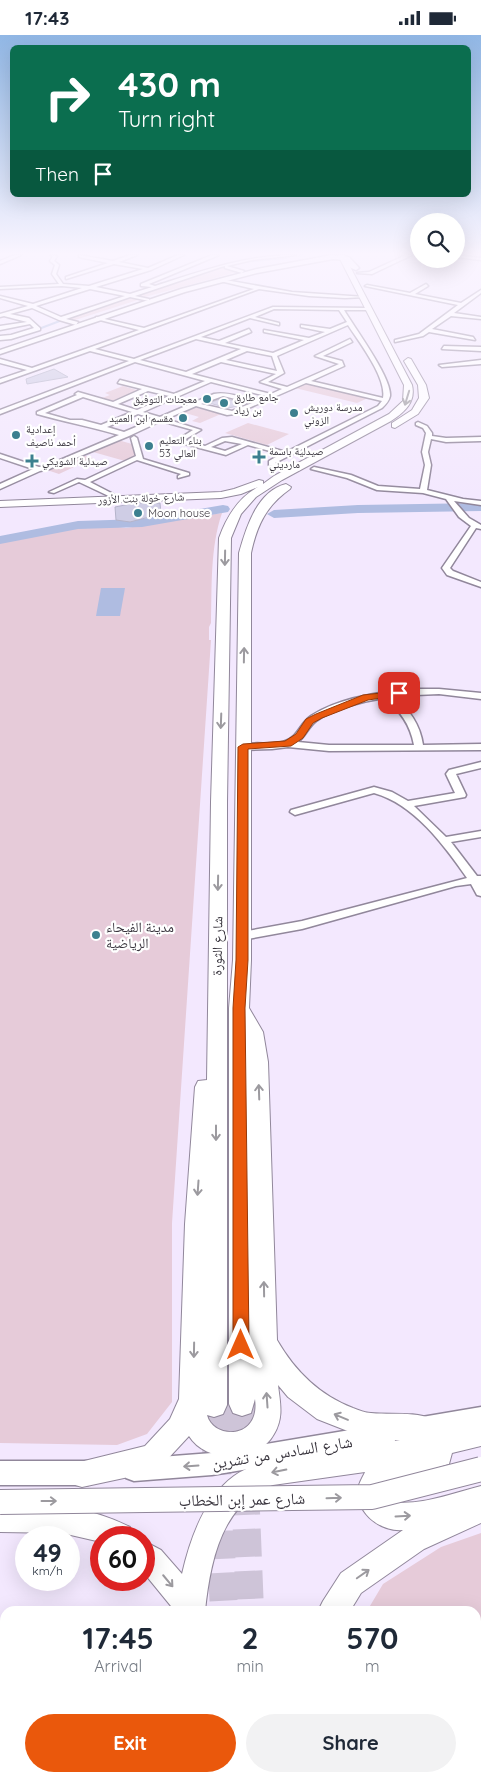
<!DOCTYPE html>
<html lang="en">
<head>
<meta charset="utf-8">
<style>
	:root { --surface:#fff; --page:#f2f2f3; --text:#1f2937; --muted:#747a83; --accent:#ea580c }
	body { margin:0; font-family:Quicksand,"Noto Naskh Arabic",sans-serif; background:var(--page); color:var(--text); height:100vh; display:flex; flex-direction:column; font-size:19px; white-space:nowrap }
	* { box-sizing:border-box; margin:0 }
	p { font-size:16px; color:var(--muted) }
	.icon { flex:none; width:28px; height:28px; fill:none; stroke:currentColor; stroke-width:2; stroke-linecap:round; stroke-linejoin:round }
	.map { position:relative; flex:1; overflow:hidden }
	.details { position:absolute; left:0px; top:1571px; width:481px; height:176px; display:flex; flex-direction:column; background:var(--surface); border-radius:15px 15px 0 0; box-shadow:0 5px 20px #0002 }
	.details>* { flex:none }
	.guide { position:absolute; left:10px; top:10px; width:461px; height:152px; border-radius:8px; box-shadow:0 5px 20px #0002; background:#0b6e4f; color:#fff; overflow:hidden }
	.controls { position:absolute; left:410px; top:178px; display:grid; gap:10px }
	.controls a { display:grid; place-items:center; width:55px; height:55px; border-radius:50%; background:var(--surface); box-shadow:0 5px 20px #0002; font-size:25px }
	.speed { position:absolute; left:15px; top:1491px; display:flex; gap:10px; font-size:25px; font-weight:700; text-align:center }
	.speed>* { display:grid; place-content:center; width:65px; height:65px; border-radius:50%; background:var(--surface); box-shadow:0 5px 20px #0002; line-height:1 }
	.speed small { font-size:12px; font-weight:400 }
	.speed .limit { border:8px solid #d22; background:#fff; color:#111 }
	.pin { position:absolute; display:grid; place-items:center; width:42px; height:42px; color:#fff; margin:-21px; border-radius:10px; box-shadow:0 2px 8px #0006 }
	.me { position:absolute; width:55px; margin:-28px; rotate:0deg; stroke-linejoin:round; filter:drop-shadow(0 0 4px #0008) }
	.turn { display:flex; align-items:center; gap:18px; height:105px; padding:0 25px; font-size:22px }
	.turn .icon { width:65px; height:65px; stroke-width:2.5 }
	.turn b { display:block; font-size:35px; line-height:42px }
	.then { display:flex; align-items:center; height:48px; padding:0 25px; background:#0003; gap:10px; font-size:19px }
	.eta { display:flex; justify-content:space-evenly; align-items:center; height:85px; text-align:center }
	.eta b { font-size:30px; font-weight:700; line-height:35px }
	.cta { display:flex; gap:10px; margin-top:auto; padding:10px 25px }
	.cta a { flex:1; height:58px; border-radius:30px; background:var(--accent); color:#fff; font-size:20px; font-weight:700; line-height:58px; text-align:center }
	.cta a+a { background:var(--page); color:var(--text) }
	.status { display:flex; justify-content:space-between; align-items:center; height:35px; padding:0 25px; background:var(--surface); direction:ltr }
	.status svg { height:14px; fill:currentColor }
	.map>svg:first-child { display:block }
	.green { fill:#e6cbd9 }
	.water { fill:#afbce1 }
	.lines { fill:none; stroke-linecap:round; stroke-linejoin:round }
	.stream { stroke:#afbce1; stroke-width:2 }
	.river { fill:#afbce1; fill-rule:evenodd }
	.building { fill:#cfcde5; stroke:#b5b4ca }
	.primary-tunnel { stroke:#cec4d8; stroke-width:28; stroke-dasharray:28 14; stroke-linecap:butt }
	.minor-casing { stroke:#91879b; stroke-width:3 }
	.secondary-casing { stroke:#91879b; stroke-width:3 }
	.primary-casing { stroke:#91879b; stroke-width:2 }
	.trunk-casing { stroke:#91879b; stroke-width:2 }
	.minor { fill:#fff; fill-rule:evenodd }
	.secondary { fill:#fff; fill-rule:evenodd }
	.primary { fill:#fff; fill-rule:evenodd }
	.trunk { fill:#fff; fill-rule:evenodd }
	.secondary-bridge-casing { stroke:#91879b; stroke-width:26; stroke-linecap:butt }
	.secondary-bridge { stroke:#fff; stroke-width:24 }
	.oneway { stroke:#9c9a9f }
	.route { fill:#ea580c; stroke:#983908 }
	.poi-dot { fill:#3c808f; stroke:#fff; stroke-width:2 }
	.labels { text-anchor:middle; dominant-baseline:central; stroke-width:4.5; stroke-linejoin:round; paint-order:stroke }
	.far-poi-label { font-size:11px; fill:#3a363f; stroke:#fff; text-anchor:start }
	.far-street-label { font-size:11px; fill:#3a363f; stroke:#fff }
	.poi-label { font-size:14px; fill:#3a363f; stroke:#fff; text-anchor:start }
	.street-label { font-size:14px; fill:#3a363f; stroke:#fff }
	.near-street-label { font-size:16px; fill:#3a363f; stroke:#fff }
</style>
</head>
<body>
<div class="status"><b>17:43</b><svg viewBox="0 0 49 12"><path d="M0 12V9h3v3zM5 12V6h3v6zM10 12V3h3v9zM15 12V0h3v12zM26 1h20v11H26zM47 4h2v5h-2z"/></svg></div>
<div class="map">
<svg width="481" height="1747" viewBox="0 0 481 1747">
	<rect width="100%" height="100%" fill="#f3e8fe"/>
	<path class="green" d="M224 232 237 237 145 262 137 261Z
		M132 262 141 264 72 286 67 284Z
		M307 347 370 362 357 368 295 353Z
		M123 351 140 356 113 366 102 363 110 360 105 358Z
		M194 372 221 379 200 388 192 386 199 382 182 377Z
		M248 388 289 399 267 410 225 398Z
		M118 405 132 409 135 423 125 426 93 417Z
		M81 420 93 423 59 439 47 435Z
		M222 478C210 513 212 552 211 588L209 592V605H211L172 1188V1367L147 1399 117 1410 0 1408V508C42 502 83 487 126 493Z
		M481 1498V1747H328V1742H476V1576H367L383 1549 441 1512Z"/>
	<path class="water" d="M101 553H125L120 581H96Z"/>
	<g class="lines">
		<path class="stream" d="M299 221 302 220
			M242 227 286 223
			M211 235 226 231
			M36 295 65 284"/>
		<path class="river" d="M481 468V476L358 478 274 483 267 479 274 475 358 470Z
			M223 470 228 471 230 474 228 477 142 492 78 494 0 509V501L78 486 142 484Z"/>
	</g>
	<path class="building" d="M54 334 68 342 27 349 26 344Z
		M223 363 238 367 243 370 228 373 209 368Z
		M135 468H160L161 479 130 487 116 485 115 472Z"/>
	<g class="lines">
		<path class="primary-tunnel" d="M242 1369 244 1418
			M214 1370 224 1576
			M245 1452 250 1576"/>
		<g class="minor-casing">
			<path id="minor" d="M15 220H21L0 229V226Z
				M51 220 57 221 54 226 59 230 56 239 63 249 89 251 143 234 114 229 66 244V242L108 228 79 222V220L113 226 130 220H137L119 227 148 233 178 220H184L151 235 96 252 130 259 152 252 141 251V249L212 220H219L149 249 155 251C202 236 246 220 296 220L252 225 227 231 244 236 242 238 225 233V231L221 232 135 261 149 264V266L130 262 66 284 78 287 76 290 59 285 32 273 10 279 29 283 40 293V295L11 304 0 305V301L11 300 34 293 30 289 0 295V291L27 287 4 281 0 282V279L28 271 0 263V261L33 269 82 253 62 251 0 254V252L59 249 52 239 55 230 50 226 53 221ZM90 254 125 261 61 282 36 271Z
				M406 220H412L372 239 357 238 369 237Z
				M456 220 481 223V225L456 222Z
				M220 244 292 257 365 262 345 263 309 261 259 254 95 314 134 324 273 272 369 273 371 275H344C354 292 392 343 390 361 389 366 386 369 382 373L275 428 293 435V437L291 438 269 430V426L281 419 248 410 226 420 177 407V405L193 395 161 386 129 401 49 434 40 436 0 454V449L33 434 0 423V419L39 432 46 431 119 400C92 392 65 387 37 379V377L77 360 75 359 78 357 113 367 142 354 118 348 120 345 174 359 205 346 135 327 0 379V375L129 326 90 316 0 348V344L27 335 0 328V324L32 333 139 295 96 284V282L144 293 254 254 220 246ZM274 274 339 275 347 287 330 294 301 290V292L325 297 309 303 264 295V297L304 305 273 318 225 308 251 297 249 294 219 306 201 302 250 283 279 290V288L255 282ZM348 290C359 307 387 343 383 363L311 346 344 331 342 326 323 321 352 307 350 304 315 321 339 329 287 352 268 347 284 338 277 321ZM196 304 241 314 186 337 140 325ZM247 316 272 321 277 336 226 325ZM221 327 276 339 260 347 282 354 271 359 192 339ZM211 347 266 361C249 369 232 355 214 359L160 382 143 377ZM306 348 382 366 378 371 286 417 232 402 222 403 205 411 184 405 201 395 166 384 196 371 227 380 235 379ZM148 356 169 361 137 375 118 369ZM223 361 252 368 232 376 201 369ZM83 362 132 377 101 390 82 385H70L45 378ZM138 379 155 384 124 397 107 392ZM225 406 242 409 225 416 211 412Z
				M426 249 428 251 415 259 461 268 481 255V258L454 278 481 282V284L451 281 432 294 473 302 475 305 429 297 423 301 395 307V305L419 299 458 270 365 251 367 250 410 258Z
				M444 311 481 312V316L442 314Z
				M481 325V329L442 332 439 330Z
				M418 387 427 391 432 398V401L446 403 481 402V406L446 407 431 404 428 417 431 430 427 455 463 464 481 466V470L454 466 469 483 481 490V494L476 493 450 533 453 536 481 547V552L447 540 442 533 471 491 459 482 446 464 423 458 377 455 347 443 311 434 314 432 351 440 378 451 420 454 425 430 422 417 426 398 423 393 416 390V388Z
				M134 401 137 403 143 424 189 438V440L178 443V441L181 439 137 425 90 447 119 462V464H115L79 447 54 458 49 457 77 444 85 445 136 421 131 403Z
				M418 654H439L481 658V664L439 659 393 661C409 674 420 689 423 710L481 709V715L329 716 288 712 272 714 243 715 238 712C247 705 271 711 283 707 298 703 299 689 311 681 340 662 385 656 418 654ZM384 663C400 675 410 689 414 710H329L298 707C306 701 308 692 316 686 332 674 364 666 384 663Z
				M481 727V733L456 739 466 760 465 762 414 771 446 802 481 796V802L451 807 477 841H481V861L477 860 471 849 456 851 302 894 242 905 238 904 236 901 238 898 242 897 302 886 467 843C444 810 414 769 374 758L295 780 290 777 291 775 374 752 392 757 408 766 455 758 446 739 449 735Z"/>
		</g>
		<g class="secondary-casing">
			<path id="secondary" d="M332 220 349 222 359 233 356 235 351 233 345 225 333 224 257 238 185 257 0 319V315L181 254 257 234Z
				M481 1372V1394L416 1405 408 1402 405 1394 408 1386 416 1383Z
				M386 1389 394 1392 397 1400 394 1408 386 1411 212 1440 134 1446 126 1443 123 1435 126 1427 134 1424 212 1418Z
				M0 1426H88L96 1430 100 1438 96 1446 88 1450H0Z"/>
		</g>
		<g class="primary-casing">
			<path id="primary" d="M338 220H344L412 350C416 367 405 377 391 386L282 445 256 462 241 479 231 503 227 767V1370L223 1379 214 1382 207 1380C213 1405 261 1405 255 1364L251 1378 242 1381 233 1378 229 1369V973L233 925 239 518C246 493 257 456 286 449L291 452 290 454C266 471 257 490 251 518V925L249 973 263 997 268 1027 277 1305C295 1336 319 1360 353 1373 359 1375 365 1378 371 1378 391 1380 414 1376 432 1384L436 1393 432 1402 423 1406 368 1404 317 1384 288 1362 278 1350C280 1368 284 1382 274 1399 258 1429 206 1429 189 1401L163 1429 138 1440 82 1452 72 1449 69 1439 72 1429 145 1411 170 1384 179 1364 185 1189 195 1052 198 1046 207 1045 211 767 219 503C227 481 238 463 258 452L241 459 221 463 0 472V466L221 457 234 454 259 445 263 446V449L274 441 389 379 403 366 404 350Z
				M408 323 411 324 426 350 429 363 418 379 395 393 392 392V388L412 375 419 363 418 350 404 326Z"/>
		</g>
		<g class="trunk-casing">
			<path id="trunk" d="M481 1385V1411L452 1418 449 1429 399 1444 385 1455 392 1467C421 1471 453 1458 481 1451V1488L424 1514 361 1558 350 1576H318L323 1566 341 1538 403 1495C381 1497 357 1479 358 1455 358 1449 363 1442 365 1437L273 1450C221 1468 210 1528 205 1576H175L144 1538V1506L161 1515 182 1539C190 1504 204 1463 234 1441 270 1415 355 1413 400 1405 427 1400 454 1392 481 1385Z
				M0 1469C48 1469 86 1470 130 1492L134 1502H101V1507L62 1498 0 1497Z
				M173 1742H205V1747H173Z
				M208 1742H269V1747H207Z
				M280 1742H312V1747H280Z"/>
		</g>
		<use href="#minor" class="minor"/>
		<use href="#secondary" class="secondary"/>
		<use href="#primary" class="primary"/>
		<use href="#trunk" class="trunk"/>
		<g class="secondary-bridge-casing">
			<path id="secondary-bridge" d="M0 1467 372 1462 481 1434"/>
		</g>
		<use href="#secondary-bridge" class="secondary-bridge"/>
	</g>
	<defs><path id="oneway-shaft" d="M-6 0H5M1.5-3L5.5 0L1.5 3" fill="none" stroke-width="1.6" stroke-linecap="round" stroke-linejoin="round" transform="scale(1.25)"/></defs>
	<g class="oneway">
		<use href="#oneway-shaft" transform="translate(407 363) rotate(107)"/>
		<use href="#oneway-shaft" transform="translate(225 523) rotate(91)"/>
		<use href="#oneway-shaft" transform="translate(244 620) rotate(-89)"/>
		<use href="#oneway-shaft" transform="translate(221 686) rotate(92)"/>
		<use href="#oneway-shaft" transform="translate(218 848) rotate(91)"/>
		<use href="#oneway-shaft" transform="translate(259 1057) rotate(-92)"/>
		<use href="#oneway-shaft" transform="translate(216 1098) rotate(90)"/>
		<use href="#oneway-shaft" transform="translate(198 1153) rotate(94)"/>
		<use href="#oneway-shaft" transform="translate(264 1254) rotate(-91)"/>
		<use href="#oneway-shaft" transform="translate(194 1315) rotate(91)"/>
		<use href="#oneway-shaft" transform="translate(267 1365) rotate(-94)"/>
		<use href="#oneway-shaft" transform="translate(341 1382) rotate(-157)"/>
		<use href="#oneway-shaft" transform="translate(191 1431) rotate(176)"/>
		<use href="#oneway-shaft" transform="translate(279 1436) rotate(169)"/>
		<use href="#oneway-shaft" transform="translate(334 1463) rotate(-2)"/>
		<use href="#oneway-shaft" transform="translate(49 1466)"/>
		<use href="#oneway-shaft" transform="translate(403 1481) rotate(-3)"/>
		<use href="#oneway-shaft" transform="translate(363 1539) rotate(-35)"/>
		<use href="#oneway-shaft" transform="translate(168 1546) rotate(50)"/>
	</g>
	<linearGradient id="sky" x2="0" y2="1"><stop stop-color="#91b7e5"/><stop offset="0.47" stop-color="#faf5ff"/><stop offset="1" stop-color="#faf5ff" stop-opacity="0"/></linearGradient>
	<rect width="481" height="465" fill="url(#sky)"/>
	<path class="route" d="M399 656 404 658 402 660 368 665 322 683 313 688 303 703 291 711 248 714V925L245 973 249 1310 247 1315 241 1317 235 1315 233 1310V973L236 925 238 712 243 709 285 706 296 699 306 684 316 679 363 660Z"/>
	<g class="poi-dot">
		<circle cx="207" cy="364" r="5"/>
		<circle cx="224" cy="368" r="5"/>
		<circle cx="294" cy="378" r="5"/>
		<circle cx="183" cy="383" r="5"/>
		<circle cx="16" cy="400" r="5"/>
		<circle cx="149" cy="411" r="5"/>
		<path d="M256.5 414.5h5v5h5v5h-5v5h-5v-5h-5v-5h5z"/>
		<path d="M29.5 418.5h5v5h5v5h-5v5h-5v-5h-5v-5h5z"/>
		<circle cx="138" cy="478" r="5"/>
		<circle cx="96" cy="900" r="5"/>
	</g>
	<g class="labels">
		<g class="far-poi-label">
			<text x="234" y="362">جامع طارق<tspan x="234" dy="13">بن زياد</tspan></text>
			<text x="197" y="364" text-anchor="end">معجنات التوفيق</text>
			<text x="304" y="372">مدرسة دوريش<tspan x="304" dy="13">الزوني</tspan></text>
			<text x="173" y="383" text-anchor="end">مقسم ابن العميد</text>
			<text x="26" y="394">إعدادية<tspan x="26" dy="13">أحمد ناصيف</tspan></text>
			<text x="159" y="405">بناء التعليم<tspan x="159" dy="13">العالي 53</tspan></text>
			<text x="269" y="416">صيدلية باسمة<tspan x="269" dy="13">مارديني</tspan></text>
			<text x="42" y="426">صيدلية الشويكي</text>
			<text x="148" y="478">Moon house</text>
		</g>
		<g class="far-street-label">
			<text transform="translate(141 463) rotate(-2)">شارع خولة بنت الأزور</text>
		</g>
		<g class="poi-label">
			<text x="106" y="892">مدينة الفيحاء<tspan x="106" dy="16">الرياضية</tspan></text>
		</g>
		<g class="street-label">
			<text transform="translate(217 911) rotate(-89)">شارع الثورة</text>
		</g>
		<g class="near-street-label">
			<text transform="translate(282 1417) rotate(-9)">شارع السادس من تشرين</text>
			<text transform="translate(242 1464) rotate(-1)">شارع عمر إبن الخطاب</text>
		</g>
	</g>
</svg>
<div class="controls">
<a><svg class="icon" aria-label="search" viewBox="0 0 24 24"><circle cx="10" cy="10" r="6"/><path d="M15 15l6 6"/></svg></a>
</div>
<div class="speed"><div>49<small>km/h</small></div><div class="limit">60</div></div>
<div class="pin" style="left:399px;top:658px;background:#d93025"><svg class="icon" aria-label="arrive" viewBox="0 0 24 24"><path d="M6 21V4h12l-3 4 3 4H6"/></svg></div>
<svg class="me" style="left:241px;top:1310px" viewBox="-20 -20 40 40"><path d="M0-17L14 15 0 8-14 15z" fill="#ea580c" stroke="#fff" stroke-width="4"/></svg>
<div class="guide">
<div class="turn"><svg class="icon" aria-label="right" viewBox="0 0 24 24"><path d="M7 20v-9h11M14 6l5 5-5 5"/></svg><div><b>430 m</b>Turn right</div></div>
<div class="then">Then<svg class="icon" aria-label="arrive" viewBox="0 0 24 24"><path d="M6 21V4h12l-3 4 3 4H6"/></svg></div>
</div>
<section class="details">
<div class="eta">
<div><b>17:45</b><p>Arrival</p></div>
<div><b>2</b><p>min</p></div>
<div><b>570</b><p>m</p></div>
</div>
<div class="cta"><a>Exit</a><a>Share</a></div>
</section>
</div>
</body>
</html>
